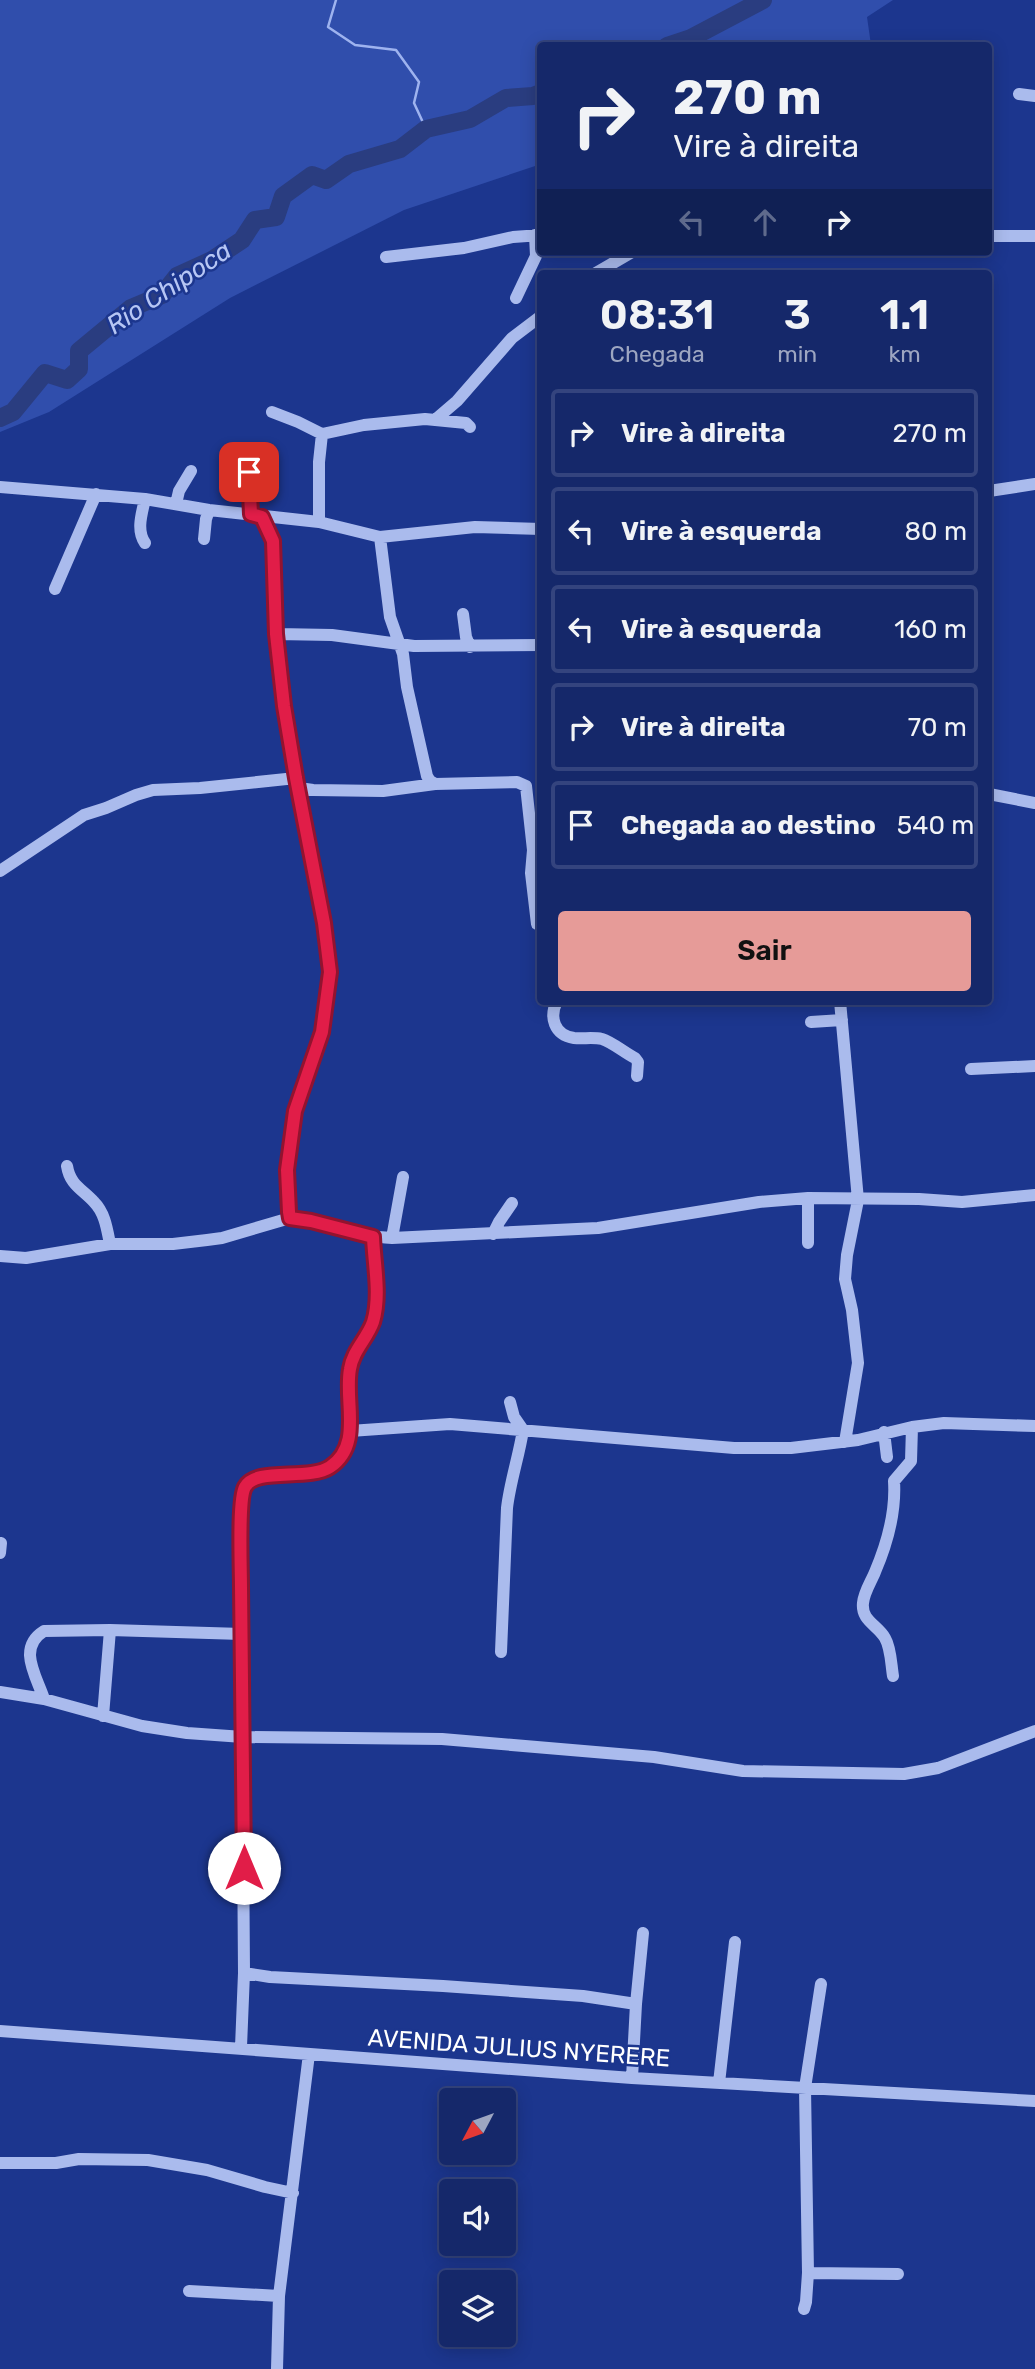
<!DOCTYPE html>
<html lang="pt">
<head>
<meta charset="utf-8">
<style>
	:root { --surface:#15286a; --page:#223472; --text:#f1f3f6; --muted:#9da6c1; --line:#34447e; --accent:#e69b98 }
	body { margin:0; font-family:Rubik,sans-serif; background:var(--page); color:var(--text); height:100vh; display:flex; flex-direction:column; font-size:26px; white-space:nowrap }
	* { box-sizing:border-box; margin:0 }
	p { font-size:23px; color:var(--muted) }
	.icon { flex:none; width:38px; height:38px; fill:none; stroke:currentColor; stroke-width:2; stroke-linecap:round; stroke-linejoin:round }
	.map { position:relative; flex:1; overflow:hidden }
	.side { position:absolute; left:537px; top:270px; width:455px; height:735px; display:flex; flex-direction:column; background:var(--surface); border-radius:7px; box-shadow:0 4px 18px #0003,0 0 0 2px var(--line) }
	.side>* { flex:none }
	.banner { position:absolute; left:537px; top:42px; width:455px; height:214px; border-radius:7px; box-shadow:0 4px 18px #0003,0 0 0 2px var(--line); background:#15286a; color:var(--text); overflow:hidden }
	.needle { width:46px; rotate:229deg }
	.tools { position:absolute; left:439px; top:2088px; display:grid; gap:14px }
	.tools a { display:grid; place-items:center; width:77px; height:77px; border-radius:7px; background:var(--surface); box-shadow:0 4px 18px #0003,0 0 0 2px var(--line); font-size:35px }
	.pin { position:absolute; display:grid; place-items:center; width:60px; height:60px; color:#fff; margin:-30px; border-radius:14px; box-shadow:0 4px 10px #0006 }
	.me { position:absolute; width:77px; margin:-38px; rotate:0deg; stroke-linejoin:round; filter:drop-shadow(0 0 5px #0008) }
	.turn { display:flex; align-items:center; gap:24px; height:147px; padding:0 21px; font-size:32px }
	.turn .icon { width:91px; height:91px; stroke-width:2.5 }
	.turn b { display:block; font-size:49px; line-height:60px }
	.lanes { display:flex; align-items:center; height:66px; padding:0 21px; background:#0003; justify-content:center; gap:35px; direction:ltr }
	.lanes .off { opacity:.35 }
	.eta { display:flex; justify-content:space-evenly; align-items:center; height:119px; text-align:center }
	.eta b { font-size:42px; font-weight:600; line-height:49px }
	.primary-button { display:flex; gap:14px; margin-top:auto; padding:14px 21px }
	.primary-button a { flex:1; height:80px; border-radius:7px; background:var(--accent); color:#111; font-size:28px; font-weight:600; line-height:80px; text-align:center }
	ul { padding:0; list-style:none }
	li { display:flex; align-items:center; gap:21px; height:88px; margin:0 14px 10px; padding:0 7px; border:4px solid var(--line); border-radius:7px }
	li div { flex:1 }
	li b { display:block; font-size:26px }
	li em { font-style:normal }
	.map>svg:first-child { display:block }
	.green { fill:#304eac }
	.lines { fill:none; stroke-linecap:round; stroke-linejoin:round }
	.stream { stroke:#9eb3ef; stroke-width:2.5 }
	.river { stroke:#2a3d80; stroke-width:18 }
	.minor { stroke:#aabbed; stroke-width:12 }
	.route-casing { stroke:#92132f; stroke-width:18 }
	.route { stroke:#e11d48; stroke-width:12 }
	.labels { text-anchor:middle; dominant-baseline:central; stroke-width:5; stroke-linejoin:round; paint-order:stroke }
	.street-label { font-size:24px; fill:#fff; stroke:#1c368e }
	.water-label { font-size:26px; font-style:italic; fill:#b6c6f4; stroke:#1c368e }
</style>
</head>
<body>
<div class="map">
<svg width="1035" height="2369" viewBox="0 0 1035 2369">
	<rect width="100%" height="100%" fill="#1c368e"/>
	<path class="green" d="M0 0H893L867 17 871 45 541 46V164L404 210 230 298 49 412 0 432Z"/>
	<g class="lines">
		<path class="stream" d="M336 0 328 27 355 45 396 50 419 82 414 103 426 129"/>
		<path class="river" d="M667 46 691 38 763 0
			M0 418 13 412 45 373 67 380 79 369V351L131 308 162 295 177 276 212 260 242 240 255 220 276 217 283 196 312 175 326 180 349 164 400 149 426 129 470 119 506 98 533 96 541 93"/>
		<path class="minor" d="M1019 94 1035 96
			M989 236H1035
			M386 257 464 248 513 237 541 235
			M596 273 632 252
			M516 298 536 256 535 235
			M272 412 298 422 322 434
			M436 419 457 401 512 338 541 316
			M249 466 251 514
			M0 487 145 499 209 510 319 522 380 537 475 527 541 529
			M989 491 1035 484
			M145 499C142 513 136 530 145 543
			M176 504 179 491 191 471
			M262 517 273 541 277 634 284 706 296 778 324 923 330 972 322 1032 295 1111 287 1170V1193L290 1218C325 1222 357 1237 392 1238L598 1228 759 1202 808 1198 919 1199 962 1202 1035 1195
			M319 522V462L322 434 364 425 425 419 466 423 470 427
			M380 537 390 617 403 654 407 687 427 776 430 781 435 784 517 782 526 786 533 850 531 873 537 924 541 926
			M204 539 206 519 209 510
			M55 589 96 494
			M463 614 466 637 470 647
			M277 634 332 635 414 646 541 645
			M299 788 313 790 383 791 435 784
			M989 794 1035 803
			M0 871 84 815 106 808 136 795 153 790 200 788 296 778
			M557 1001C549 1017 554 1035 574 1038 583 1039 593 1037 602 1039 612 1042 625 1053 635 1058L638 1062 637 1076
			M840 1001 858 1200 847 1255 845 1279 852 1310 858 1363 845 1442
			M811 1022 842 1020
			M971 1069 1035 1066
			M67 1166C70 1185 82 1189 94 1202 105 1213 107 1229 110 1244
			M493 1234 499 1222 512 1203
			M392 1238 403 1177
			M808 1243V1198
			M0 1256 26 1258 110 1244H173L207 1240 222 1238 290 1218
			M350 1431C349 1404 345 1377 355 1351 360 1339 371 1331 373 1318 379 1292 374 1264 373 1237
			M884 1432 887 1457
			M0 1553 1 1543
			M501 1652 507 1508C510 1482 519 1456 523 1430L514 1417 510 1402
			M893 1676C891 1664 891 1648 885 1638 878 1625 861 1621 863 1603 864 1592 871 1582 875 1572 887 1544 896 1512 894 1481L911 1461 912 1427
			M0 1692 44 1699 142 1726 187 1733 243 1737 442 1739 654 1757 743 1771 904 1774 938 1768 1035 1731
			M44 1699C36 1675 17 1648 44 1631L110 1630
			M103 1716 110 1630 242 1634
			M244 1973 270 1977 443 1986 583 1996 636 2004 632 2078
			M636 2004 643 1933
			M0 2031 632 2078 1035 2101
			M241 2047 244 1973 241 1553C241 1538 239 1500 244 1488 255 1464 319 1487 342 1456 347 1450 348 1439 350 1431L450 1424 734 1448H791L858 1440 912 1427 944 1423 1035 1426
			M719 2083 735 1942
			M0 2163H56L79 2159 148 2160 207 2170 265 2187 293 2193
			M808 2273 898 2274
			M189 2291 279 2296
			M804 2309 806 2302 808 2273 805 2088 821 1984
			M277 2369 279 2296 309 2054"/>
	</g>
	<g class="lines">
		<g class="route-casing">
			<path id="route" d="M244 1868C243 1775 242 1681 241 1587 241 1569 238 1499 245 1487 255 1467 309 1481 330 1467 363 1445 344 1402 350 1369 353 1350 367 1339 373 1322 381 1296 374 1264 373 1237L311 1221 290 1218 289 1212 287 1170 295 1111 322 1032 330 972 324 923 296 778 284 706 276 634 273 541 262 517 251 514 249 472"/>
		</g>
		<use href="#route" class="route"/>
	</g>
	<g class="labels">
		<g class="street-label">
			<text transform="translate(519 2048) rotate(4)">AVENIDA JULIUS NYERERE</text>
		</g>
		<g class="water-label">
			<text transform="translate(169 288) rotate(-34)">Rio Chipoca</text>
		</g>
	</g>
</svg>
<div class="tools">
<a><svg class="needle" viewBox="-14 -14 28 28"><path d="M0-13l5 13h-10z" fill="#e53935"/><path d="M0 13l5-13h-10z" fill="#9da6c1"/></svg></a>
<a><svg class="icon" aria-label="sound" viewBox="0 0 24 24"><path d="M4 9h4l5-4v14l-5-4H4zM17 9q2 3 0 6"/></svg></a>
<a><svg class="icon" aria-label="layers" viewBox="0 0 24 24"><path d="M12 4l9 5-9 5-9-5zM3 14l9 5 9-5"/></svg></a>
</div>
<div class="pin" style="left:249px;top:472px;background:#d93025"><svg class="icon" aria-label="arrive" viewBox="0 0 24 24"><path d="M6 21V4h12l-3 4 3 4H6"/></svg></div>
<svg class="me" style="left:244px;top:1868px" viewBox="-20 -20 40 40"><circle r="19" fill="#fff"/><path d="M0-13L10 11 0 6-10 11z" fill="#e11d48"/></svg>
<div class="banner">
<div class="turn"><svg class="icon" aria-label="right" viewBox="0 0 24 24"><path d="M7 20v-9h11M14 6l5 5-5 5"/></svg><div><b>270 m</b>Vire à direita</div></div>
<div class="lanes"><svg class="icon off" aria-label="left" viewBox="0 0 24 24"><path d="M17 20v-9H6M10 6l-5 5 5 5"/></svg><svg class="icon off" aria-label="ahead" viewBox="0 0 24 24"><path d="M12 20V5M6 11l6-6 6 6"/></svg><svg class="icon" aria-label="right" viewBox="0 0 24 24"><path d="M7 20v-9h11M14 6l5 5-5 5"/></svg></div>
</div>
<section class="side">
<div class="eta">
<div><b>08:31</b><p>Chegada</p></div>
<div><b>3</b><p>min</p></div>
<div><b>1.1</b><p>km</p></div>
</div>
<ul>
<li><svg class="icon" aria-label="right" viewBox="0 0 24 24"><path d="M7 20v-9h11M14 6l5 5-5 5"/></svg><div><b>Vire à direita</b></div><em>270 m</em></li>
<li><svg class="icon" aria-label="left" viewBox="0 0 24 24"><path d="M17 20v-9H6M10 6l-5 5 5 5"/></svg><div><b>Vire à esquerda</b></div><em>80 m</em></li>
<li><svg class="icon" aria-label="left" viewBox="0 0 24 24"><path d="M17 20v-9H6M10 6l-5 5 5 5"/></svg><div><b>Vire à esquerda</b></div><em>160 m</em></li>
<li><svg class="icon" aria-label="right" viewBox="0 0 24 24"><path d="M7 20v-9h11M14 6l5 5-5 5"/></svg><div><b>Vire à direita</b></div><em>70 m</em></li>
<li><svg class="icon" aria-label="arrive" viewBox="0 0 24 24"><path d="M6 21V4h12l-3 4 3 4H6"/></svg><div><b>Chegada ao destino</b></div><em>540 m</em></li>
</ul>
<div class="primary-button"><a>Sair</a></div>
</section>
</div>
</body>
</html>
